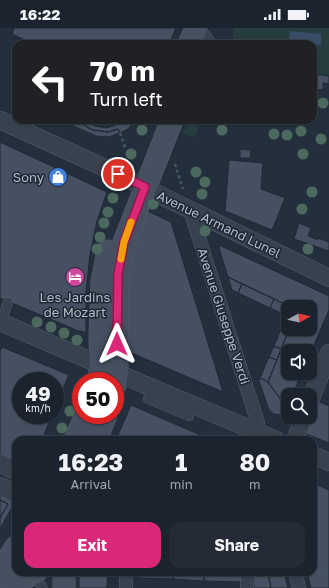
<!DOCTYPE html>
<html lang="en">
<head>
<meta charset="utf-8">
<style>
	:root { --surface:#1b232e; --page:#242b36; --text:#f1f3f6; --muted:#a0a4aa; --line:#39404a; --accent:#db2777 }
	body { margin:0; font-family:"Golos Text",sans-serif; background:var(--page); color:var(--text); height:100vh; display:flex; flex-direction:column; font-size:15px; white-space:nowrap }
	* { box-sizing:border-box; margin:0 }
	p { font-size:13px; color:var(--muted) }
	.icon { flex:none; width:22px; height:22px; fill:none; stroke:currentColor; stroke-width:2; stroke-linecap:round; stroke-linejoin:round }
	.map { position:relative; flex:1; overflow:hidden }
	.side { position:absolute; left:12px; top:408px; width:305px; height:140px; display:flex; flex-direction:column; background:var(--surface); border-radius:12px; box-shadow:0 1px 3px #0004,0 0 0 1px var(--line) }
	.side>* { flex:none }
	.banner { position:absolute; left:12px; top:12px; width:305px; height:84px; border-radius:12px; box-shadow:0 1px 3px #0004,0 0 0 1px var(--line); background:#202124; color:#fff; overflow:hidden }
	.needle { width:26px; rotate:82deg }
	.buttons { position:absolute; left:281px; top:272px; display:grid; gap:8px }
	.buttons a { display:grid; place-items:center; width:36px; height:36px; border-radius:8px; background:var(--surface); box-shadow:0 1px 3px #0004,0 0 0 1px var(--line); font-size:20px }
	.speed { position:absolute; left:12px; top:344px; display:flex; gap:8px; font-size:20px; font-weight:700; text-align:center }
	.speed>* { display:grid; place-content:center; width:52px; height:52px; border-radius:50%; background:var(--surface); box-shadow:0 1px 3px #0004,0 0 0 1px var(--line); line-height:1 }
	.speed small { font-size:10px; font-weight:400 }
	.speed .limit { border:6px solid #d22; background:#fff; color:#111 }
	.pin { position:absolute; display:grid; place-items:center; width:34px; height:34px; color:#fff; margin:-17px; border:2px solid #fff; border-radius:50%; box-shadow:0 1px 4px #0007 }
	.me { position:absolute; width:44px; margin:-22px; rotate:0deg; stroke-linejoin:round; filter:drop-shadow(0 0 3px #0008) }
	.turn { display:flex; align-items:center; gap:14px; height:84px; padding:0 12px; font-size:18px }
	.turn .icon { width:52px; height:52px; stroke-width:2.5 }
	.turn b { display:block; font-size:28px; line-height:34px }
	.eta { display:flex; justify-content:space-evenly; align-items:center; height:68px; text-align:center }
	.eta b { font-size:24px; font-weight:700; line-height:28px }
	.action { display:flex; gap:8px; margin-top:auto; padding:8px 12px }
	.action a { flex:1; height:46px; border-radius:12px; background:var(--accent); color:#fff; font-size:16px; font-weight:700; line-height:46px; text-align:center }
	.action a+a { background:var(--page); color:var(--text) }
	.status { display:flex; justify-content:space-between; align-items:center; height:28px; padding:0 20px; background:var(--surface); direction:ltr }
	.status svg { height:11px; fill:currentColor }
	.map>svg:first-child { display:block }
	.green { fill:#263c3f }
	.water { fill:#394c67 }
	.building { fill:#455162; stroke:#1f2835 }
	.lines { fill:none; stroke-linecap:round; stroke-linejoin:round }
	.service-casing { stroke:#565f6c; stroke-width:10 }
	.pedestrian-casing { stroke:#565f6c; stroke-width:14 }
	.minor-casing { stroke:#565f6c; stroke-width:18 }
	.secondary-casing { stroke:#565f6c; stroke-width:23 }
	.path { stroke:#44595c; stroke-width:2.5; stroke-dasharray:3 3; stroke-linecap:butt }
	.service { stroke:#38414e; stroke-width:9 }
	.pedestrian { stroke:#38414e; stroke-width:13 }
	.minor { stroke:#38414e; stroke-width:17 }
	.secondary { stroke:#465061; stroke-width:22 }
	.tree { fill:#4b6a5d }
	.route-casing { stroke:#8e194d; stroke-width:10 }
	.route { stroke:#db2777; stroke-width:7 }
	.slow { stroke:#f59e0b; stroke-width:7 }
	.labels { text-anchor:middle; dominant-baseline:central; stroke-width:3; stroke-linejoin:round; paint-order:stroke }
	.poi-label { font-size:13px; fill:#b4bcc9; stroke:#1d2633; text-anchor:end }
	.street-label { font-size:13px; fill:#b4bcc9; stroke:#1d2633 }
</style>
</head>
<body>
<div class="status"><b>16:22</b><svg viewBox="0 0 49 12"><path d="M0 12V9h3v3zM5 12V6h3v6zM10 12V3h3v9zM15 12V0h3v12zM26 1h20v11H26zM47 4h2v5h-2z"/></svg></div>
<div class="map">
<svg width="329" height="560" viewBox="0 0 329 560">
	<rect width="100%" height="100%" fill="#242f3e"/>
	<path class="green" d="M233 0H329V48L313 46V16H234Z
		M189 92H201L195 109 183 105Z"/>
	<path class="water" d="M290 3 321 6V17L289 14Z"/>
	<path class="building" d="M14 0H176L169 16H23L25 12 12 6Z
		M313 46 329 48V56L323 55V62L313 61Z
		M60 92H78L87 99 93 102 108 104 118 101 120 105 109 109 96 108Z
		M78 92H84L95 98 107 100 116 97 124 92H136L128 101 120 105 118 101 108 104 93 102 87 99Z
		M0 114 107 164 97 193 90 226 86 265V305L81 303V304L0 270Z
		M240 121 251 122 250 130H240Z
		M229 132 263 135 261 161 285 170 272 202 225 183Z
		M143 181 171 194 223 364 127 323 128 242Z
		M299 195 311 200 308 208 318 212V210L329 214V223L294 211Z
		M219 218H221L329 268V282L310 326V323H288V345H302L292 367H288V377L287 380 268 354 289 301H310V279H291L228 249 219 220Z
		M228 249 242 256 238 265 232 262Z
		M242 256 274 271 270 280 238 265Z
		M274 271 291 279H288V288L270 280Z
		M287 287 288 288V301H289L288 304 281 301Z
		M281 301 288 304 281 321 274 318Z
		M274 318 281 321 277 332 269 329Z
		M2 319 69 347 55 379V353H21V387H52L42 412H16V438L0 427V324Z
		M269 329 277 332 268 354 260 350Z
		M260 350 268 354 287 380 283 385 280 387 274 386 269 382 259 353Z
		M317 373 329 378V415L304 405Z
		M131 377 212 412H116Z
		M313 455 329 462V560H311L307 544H313Z
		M0 466 15 474 0 501V490L8 476 0 472Z
		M0 472 8 476 0 490Z
		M79 544H108L107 560H79Z
		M138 544H173V551L137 550Z
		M173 544H204V553L173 551Z
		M204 544H243V554L204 553Z
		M254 544H268L271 560H254Z
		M268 544H284L288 560H271Z"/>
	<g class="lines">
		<g class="service-casing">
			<path id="service" d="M206 7 212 16
				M1 295 8 274
				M152 360 148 371 189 388
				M32 546 43 560"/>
		</g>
		<g class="pedestrian-casing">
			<path id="pedestrian" d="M190 182 258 395
				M295 544 299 560
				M126 560V550
				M247 560 248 544"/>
		</g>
		<g class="minor-casing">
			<path id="minor" d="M0 92 105 140 329 250
				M0 294 101 337 117 345 276 412
				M310 373 329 325
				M295 412 304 389
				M313 427 329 434
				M0 435 16 444
				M0 458 16 466"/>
		</g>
		<g class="secondary-casing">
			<path id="secondary" d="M189 16 196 0
				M98 353 101 337 100 310 102 254 108 223
				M115 357 117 345 118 246 124 214 172 92
				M75 412 86 387
				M96 412 106 387
				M0 543 16 519
				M64 544V560
				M11 560 18 554 36 544"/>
		</g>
		<path class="path" d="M133 7 135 16
			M114 92 116 97
			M120 105 126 122
			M175 136 183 161
			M313 541 329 543"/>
		<use href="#service" class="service"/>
		<use href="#pedestrian" class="pedestrian"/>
		<use href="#minor" class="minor"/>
		<use href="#secondary" class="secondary"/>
	</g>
	<g class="tree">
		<circle cx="323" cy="75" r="5.5"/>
		<circle cx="142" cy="102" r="5.5"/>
		<circle cx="222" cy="102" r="5.5"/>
		<circle cx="301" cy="103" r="5.5"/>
		<circle cx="274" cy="106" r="5.5"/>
		<circle cx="287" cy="107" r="5.5"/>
		<circle cx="321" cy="111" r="5.5"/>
		<circle cx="131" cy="126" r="5.5"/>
		<circle cx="303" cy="126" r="5.5"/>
		<circle cx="196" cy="144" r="5.5"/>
		<circle cx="205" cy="154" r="5.5"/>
		<circle cx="312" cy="164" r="5.5"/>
		<circle cx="202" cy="166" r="5.5"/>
		<circle cx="113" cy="170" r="5.5"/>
		<circle cx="153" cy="176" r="5.5"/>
		<circle cx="302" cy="181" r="5.5"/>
		<circle cx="108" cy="184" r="5.5"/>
		<circle cx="104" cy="195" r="5.5"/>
		<circle cx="205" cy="203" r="5.5"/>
		<circle cx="100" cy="209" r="5.5"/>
		<circle cx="97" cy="221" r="5.5"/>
		<circle cx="308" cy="221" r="5.5"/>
		<circle cx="37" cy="294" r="5.5"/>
		<circle cx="51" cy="299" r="5.5"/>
		<circle cx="64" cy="305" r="5.5"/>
		<circle cx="77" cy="312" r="5.5"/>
		<circle cx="70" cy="383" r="5.5"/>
		<circle cx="62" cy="400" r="5.5"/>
	</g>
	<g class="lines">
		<g class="route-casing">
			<path id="route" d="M117 316 118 246 124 214 145 159 118 146"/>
		</g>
		<use href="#route" class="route"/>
		<path class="slow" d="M121 231 124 214 131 194"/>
	</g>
	<defs>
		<g id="shop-disc" transform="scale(1)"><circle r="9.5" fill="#3f7fe0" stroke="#1d2633"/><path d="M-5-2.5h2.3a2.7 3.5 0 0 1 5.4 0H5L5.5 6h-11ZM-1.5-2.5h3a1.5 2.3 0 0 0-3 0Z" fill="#fff"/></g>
		<g id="hotel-disc" transform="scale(1)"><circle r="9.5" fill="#d1479c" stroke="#1d2633"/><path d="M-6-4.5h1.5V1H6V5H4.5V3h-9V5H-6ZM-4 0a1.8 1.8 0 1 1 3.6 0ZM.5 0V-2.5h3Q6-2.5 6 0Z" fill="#fff"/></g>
	</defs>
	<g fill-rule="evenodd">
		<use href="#shop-disc" x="58" y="149"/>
		<use href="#hotel-disc" x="75" y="249"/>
	</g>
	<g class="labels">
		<g class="poi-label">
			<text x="44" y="149">Sony</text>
			<text x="75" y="269" text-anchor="middle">Les Jardins<tspan x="75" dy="15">de Mozart</tspan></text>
		</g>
		<g class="street-label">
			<text transform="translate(219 196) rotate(26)">Avenue Armand Lunel</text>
			<text transform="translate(224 288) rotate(72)">Avenue Giuseppe Verdi</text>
		</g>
	</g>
</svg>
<div class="buttons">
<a><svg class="needle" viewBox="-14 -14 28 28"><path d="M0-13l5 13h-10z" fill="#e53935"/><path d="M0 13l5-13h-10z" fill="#a0a4aa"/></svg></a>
<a><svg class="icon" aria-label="sound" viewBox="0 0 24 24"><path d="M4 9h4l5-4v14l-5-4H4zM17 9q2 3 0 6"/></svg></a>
<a><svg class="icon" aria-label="search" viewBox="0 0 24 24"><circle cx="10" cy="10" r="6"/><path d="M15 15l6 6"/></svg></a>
</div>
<div class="speed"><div>49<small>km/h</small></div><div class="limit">50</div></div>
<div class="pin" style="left:118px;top:146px;background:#d93025"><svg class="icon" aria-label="arrive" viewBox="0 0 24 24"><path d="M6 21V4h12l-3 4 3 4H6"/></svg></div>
<svg class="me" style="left:117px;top:316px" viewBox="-20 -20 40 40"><path d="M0-17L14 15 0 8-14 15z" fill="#db2777" stroke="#fff" stroke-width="4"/></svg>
<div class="banner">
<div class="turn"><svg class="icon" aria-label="left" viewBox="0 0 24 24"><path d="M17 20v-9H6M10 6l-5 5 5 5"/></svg><div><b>70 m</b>Turn left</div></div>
</div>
<section class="side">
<div class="eta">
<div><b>16:23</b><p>Arrival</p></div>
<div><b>1</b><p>min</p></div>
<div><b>80</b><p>m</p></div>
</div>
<div class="action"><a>Exit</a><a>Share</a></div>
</section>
</div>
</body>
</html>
